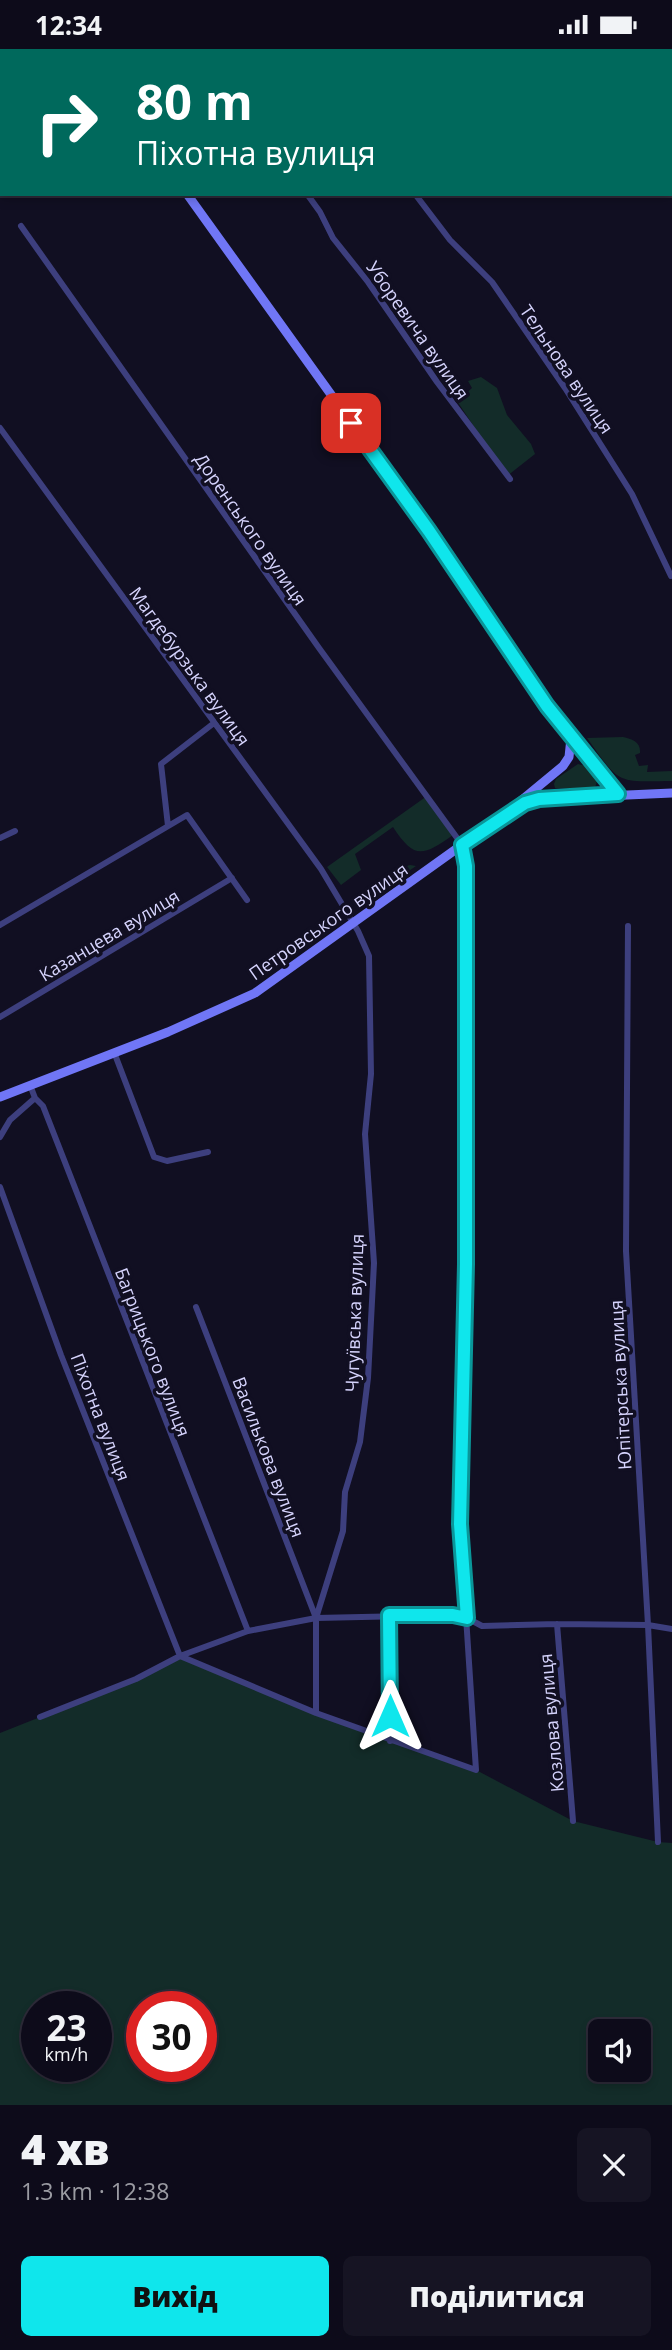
<!DOCTYPE html>
<html lang="uk">
<head>
<meta charset="utf-8">
<style>
	:root { --surface:#0d0b1a; --page:#161423; --text:#f1f3f6; --muted:#9a9ba2; --line:#2d2b39; --accent:#0fe6ec }
	body { margin:0; font-family:"Open Sans",sans-serif; background:var(--page); color:var(--text); height:100vh; display:flex; flex-direction:column; font-size:26px; white-space:nowrap }
	* { box-sizing:border-box; margin:0 }
	p { font-size:23px; color:var(--muted) }
	.icon { flex:none; width:38px; height:38px; fill:none; stroke:currentColor; stroke-width:2; stroke-linecap:round; stroke-linejoin:round }
	.map { position:relative; height:2056px; overflow:hidden }
	.drawer { display:flex; flex-direction:column; background:var(--surface); flex:1 }
	.drawer>* { flex:none }
	.banner { position:absolute; left:0px; top:0px; width:672px; height:147px; box-shadow:0 4px 10px #0003,0 0 0 2px var(--line); background:#00695c; color:#fff; overflow:hidden }
	.tools { position:absolute; left:588px; top:1970px; display:grid; gap:14px }
	.tools a { display:grid; place-items:center; width:63px; height:63px; border-radius:10px; background:var(--surface); box-shadow:0 4px 10px #0003,0 0 0 2px var(--line); font-size:35px }
	.speed { position:absolute; left:21px; top:1942px; display:flex; gap:14px; font-size:35px; font-weight:700; text-align:center }
	.speed>* { display:grid; place-content:center; width:91px; height:91px; border-radius:50%; background:var(--surface); box-shadow:0 4px 10px #0003,0 0 0 2px var(--line); line-height:1 }
	.speed small { font-size:18px; font-weight:400 }
	.speed .limit { border:10px solid #d22; background:#fff; color:#111 }
	.pin { position:absolute; display:grid; place-items:center; width:60px; height:60px; color:#fff; margin:-30px; border-radius:14px; box-shadow:0 4px 10px #0006 }
	.me { position:absolute; width:77px; margin:-38px; rotate:0deg; stroke-linejoin:round; filter:drop-shadow(0 0 5px #0008) }
	.turn { display:flex; align-items:center; gap:24px; height:147px; padding:0 21px; font-size:32px }
	.turn .icon { width:91px; height:91px; stroke-width:2.5 }
	.turn b { display:block; font-size:49px; line-height:60px }
	.round { display:grid; place-items:center; flex:none; width:74px; height:74px; border-radius:10px; background:var(--page) }
	.overview { display:flex; align-items:center; justify-content:space-between; height:119px; padding:0 21px }
	h1 { font-size:42px; font-weight:800; line-height:52px }
	.button { display:flex; gap:14px; margin-top:auto; padding:14px 21px }
	.button a { flex:1; height:80px; border-radius:10px; background:var(--accent); color:#111; font-size:28px; font-weight:800; line-height:80px; text-align:center }
	.button a+a { background:var(--page); color:var(--text) }
	.status { display:flex; justify-content:space-between; align-items:center; height:49px; padding:0 35px; background:var(--surface); direction:ltr }
	.status svg { height:19px; fill:currentColor }
	.map>svg:first-child { display:block }
	.green { fill:#132c29; fill-rule:evenodd }
	.lines { fill:none; stroke-linecap:round; stroke-linejoin:round }
	.street { stroke:#3d3f7e; stroke-width:6 }
	.secondary { stroke:#7076f6; stroke-width:9 }
	.rail-casing { stroke:#0fe6ec; stroke-width:5 }
	.rail { stroke:#110f22; stroke-width:2.5; stroke-dasharray:8; stroke-linecap:butt }
	.route-casing { stroke:#0a9699; stroke-width:18 }
	.route { stroke:#0fe6ec; stroke-width:12 }
	.labels { text-anchor:middle; dominant-baseline:central; stroke-width:7; stroke-linejoin:round; paint-order:stroke }
	.street-label { font-size:18px; fill:#d5d3fc; stroke:#110f22 }
</style>
</head>
<body>
<div class="status"><b>12:34</b><svg viewBox="0 0 49 12"><path d="M0 12V9h3v3zM5 12V6h3v6zM10 12V3h3v9zM15 12V0h3v12zM26 1h20v11H26zM47 4h2v5h-2z"/></svg></div>
<div class="map">
<svg width="672" height="2056" viewBox="0 0 672 2056">
	<rect width="100%" height="100%" fill="#110f22"/>
	<path class="green" d="M481 328 497 339 507 366 531 395 535 405 507 427 457 352 472 339 468 332Z
		M623 688C632 690 641 693 640 704L635 706 639 717 648 716 647 723 672 722V732C615 733 620 735 587 689Z
		M578 715 586 717 597 732 595 739H555L554 735 556 730Z
		M427 747 453 786C422 808 414 810 393 778L355 805 361 821 341 836 327 818Z
		M410 816 416 817 375 845C382 832 396 820 410 816Z
		M180 1607 316 1664 476 1721 573 1772 658 1793 672 1794V2056H0V1684L136 1630ZM37 1958H96V2018H37ZM142 1958H201V2018H142ZM600 1983H639V2021H600Z"/>
	<g class="lines">
		<path class="street" d="M199 0 200 2
			M304 0 306 2
			M307 145 320 163 333 189 368 233 437 333 510 430
			M415 145 450 191 492 233 565 339 632 445 671 527
			M0 379 321 820 358 882 369 907 371 1025 365 1085 374 1214 368 1329 360 1393 345 1443 343 1482 316 1569V1664
			M168 777 161 715 214 674
			M0 789 15 782
			M0 876 187 766 247 851
			M628 877 626 1202 648 1576 658 1793
			M0 968 232 829
			M114 1003 154 1108 167 1112 208 1103
			M30 1036 35 1049 43 1057 248 1582
			M0 1088 10 1071 35 1049
			M0 1138 61 1306 180 1607 316 1664 476 1721 460 1475 465 1215 466 817 460 793 319 599 21 177
			M196 1258 316 1569
			M389 1565 390 1692
			M557 1575 573 1772
			M40 1668 136 1630 180 1607 248 1582 316 1569 453 1566 467 1569 482 1577 557 1575 648 1576 672 1580"/>
		<path class="secondary" d="M101 2V0
			M187 145 429 482 547 657 618 745
			M517 755 563 717 569 708 571 689
			M0 1048 168 983 255 944 487 778 513 760 539 750 672 744"/>
		<g class="rail-casing">
			<path id="rail" d="M447 0 449 2
				M472 0 474 2
				M670 131 672 132"/>
		</g>
		<use href="#rail" class="rail"/>
	</g>
	<g class="lines">
		<g class="route-casing">
			<path id="route" d="M351 374 429 482 547 657 618 745 539 750 525 754 462 796 466 817V1215L460 1475 467 1569 453 1566H389L390 1667"/>
		</g>
		<use href="#route" class="route"/>
	</g>
	<g class="labels">
		<g class="street-label">
			<text transform="translate(418 281) rotate(55)">Уборевича вулиця</text>
			<text transform="translate(567 320) rotate(56)">Тельнова вулиця</text>
			<text transform="translate(251 480) rotate(55)">Доренського вулиця</text>
			<text transform="translate(190 617) rotate(54)">Магдебурзька вулиця</text>
			<text transform="translate(328 872) rotate(-35)">Петровського вулиця</text>
			<text transform="translate(109 886) rotate(-31)">Казанцева вулиця</text>
			<text transform="translate(354 1264) rotate(-88)">Чугуївська вулиця</text>
			<text transform="translate(153 1303) rotate(69)">Багрицького вулиця</text>
			<text transform="translate(620 1336) rotate(-93)">Юпітерська вулиця</text>
			<text transform="translate(101 1368) rotate(69)">Піхотна вулиця</text>
			<text transform="translate(269 1408) rotate(69)">Василькова вулиця</text>
			<text transform="translate(551 1674) rotate(-95)">Козлова вулиця</text>
		</g>
	</g>
</svg>
<div class="tools">
<a><svg class="icon" aria-label="sound" viewBox="0 0 24 24"><path d="M4 9h4l5-4v14l-5-4H4zM17 9q2 3 0 6"/></svg></a>
</div>
<div class="speed"><div>23<small>km/h</small></div><div class="limit">30</div></div>
<div class="pin" style="left:351px;top:374px;background:#d93025"><svg class="icon" aria-label="arrive" viewBox="0 0 24 24"><path d="M6 21V4h12l-3 4 3 4H6"/></svg></div>
<svg class="me" style="left:390px;top:1667px" viewBox="-20 -20 40 40"><path d="M0-17L14 15 0 8-14 15z" fill="#0fe6ec" stroke="#fff" stroke-width="4"/></svg>
<div class="banner">
<div class="turn"><svg class="icon" aria-label="right" viewBox="0 0 24 24"><path d="M7 20v-9h11M14 6l5 5-5 5"/></svg><div><b>80 m</b>Піхотна вулиця</div></div>
</div>
</div>
<section class="drawer">
<div class="overview"><div><h1>4 хв</h1><p>1.3 km · 12:38</p></div><a class="round"><svg class="icon" aria-label="close" viewBox="0 0 24 24"><path d="M6 6l12 12M18 6L6 18"/></svg></a></div>
<div class="button"><a>Вихід</a><a>Поділитися</a></div>
</section>
</body>
</html>
